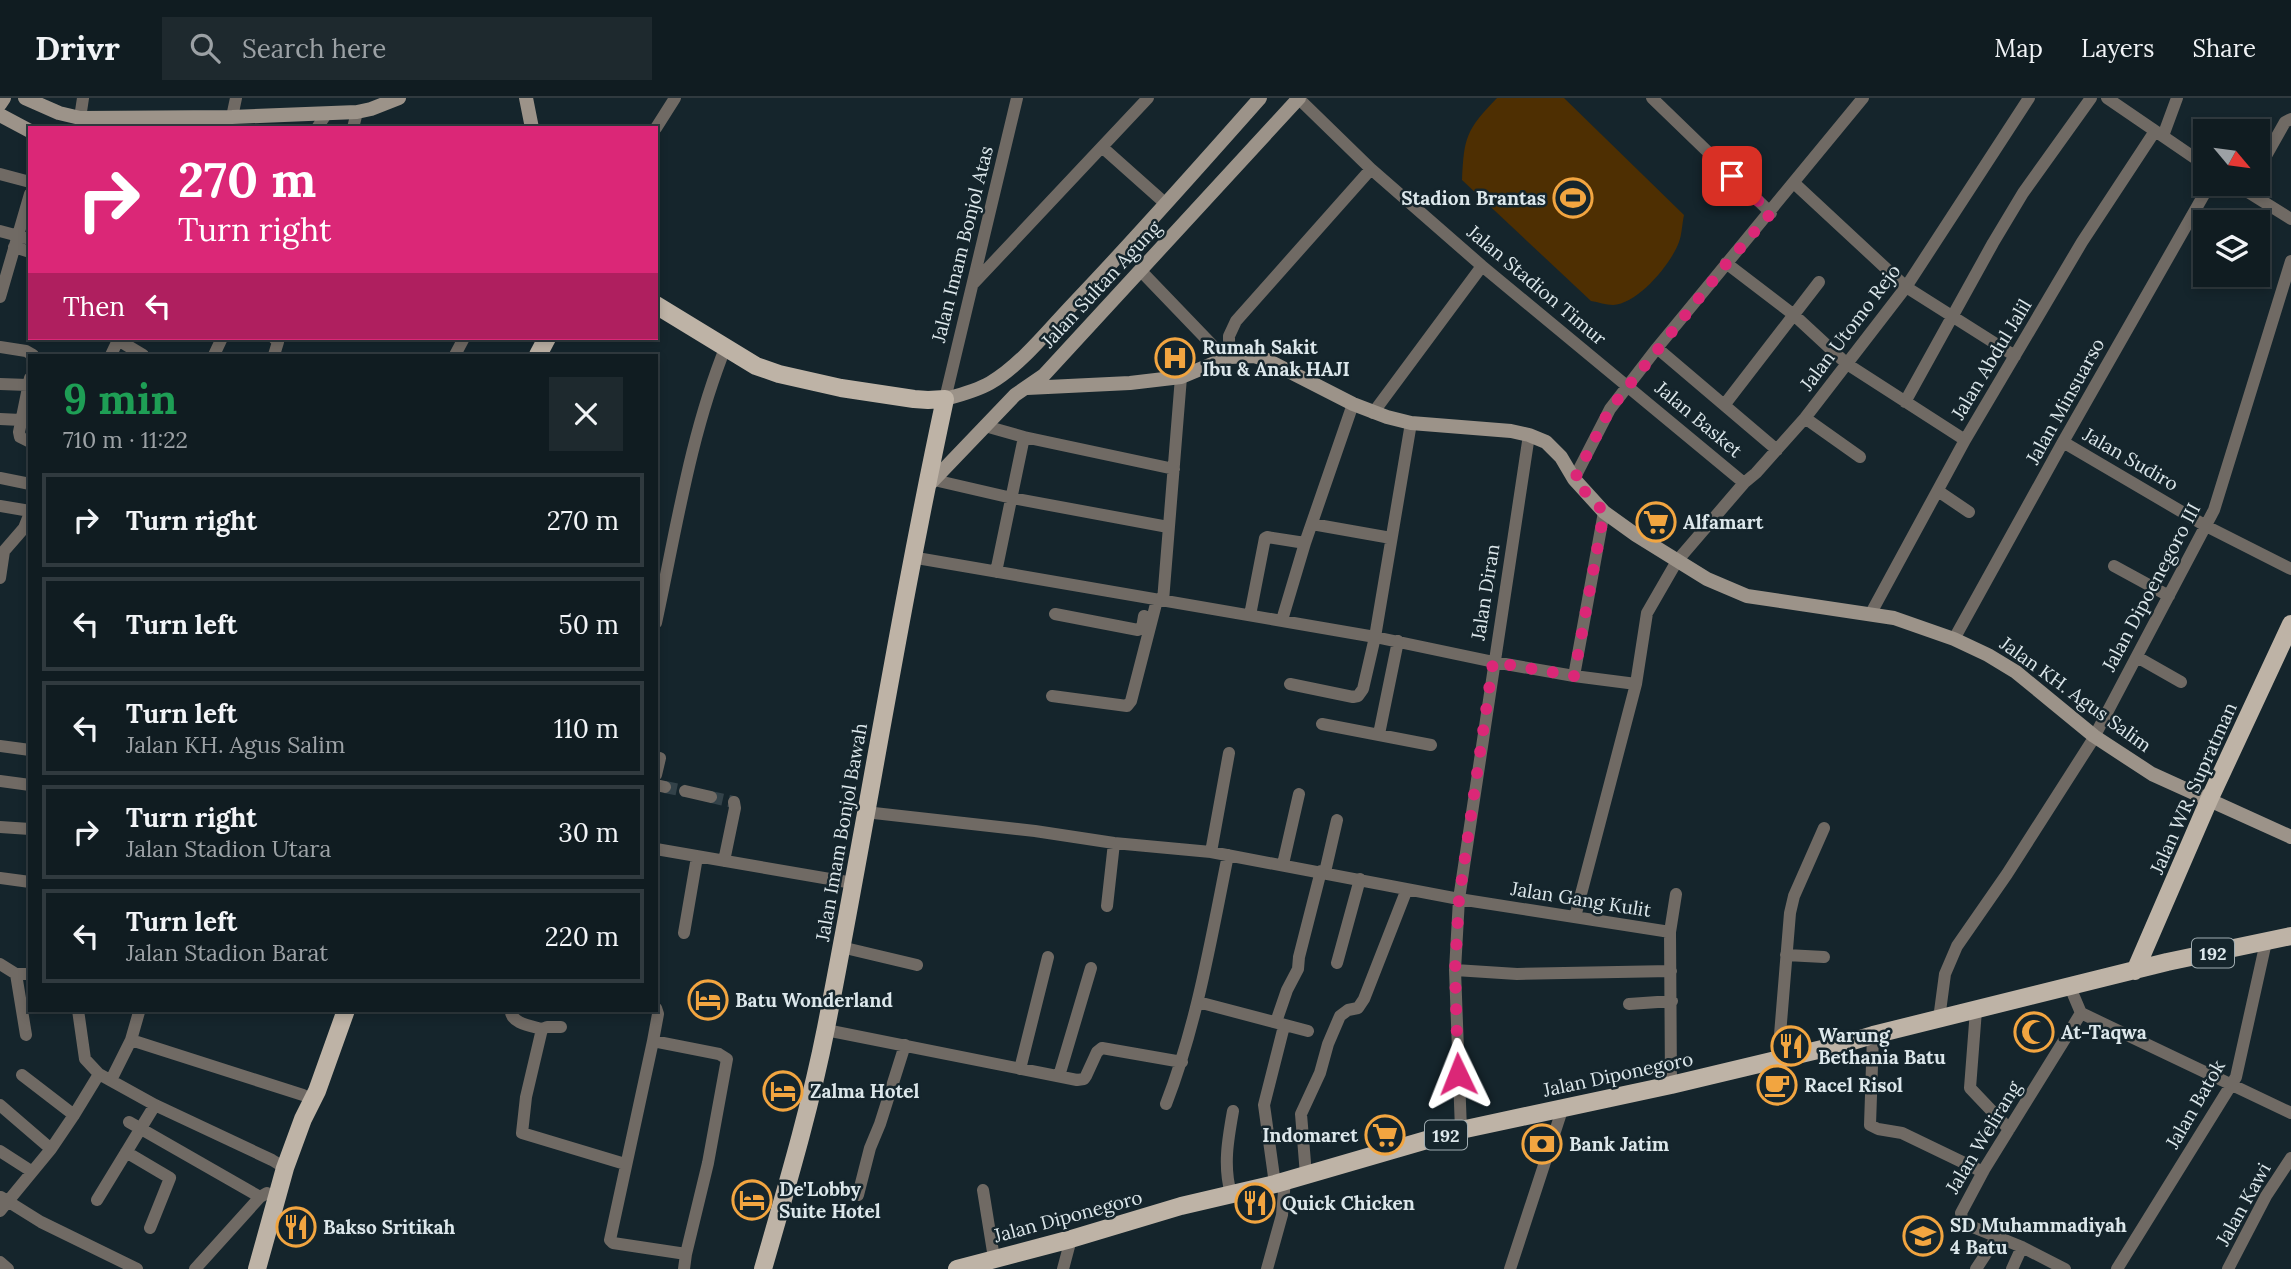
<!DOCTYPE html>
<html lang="en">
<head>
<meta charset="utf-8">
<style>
	:root { --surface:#101c21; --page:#1e292e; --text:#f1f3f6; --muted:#9ca1a5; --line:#303a3f }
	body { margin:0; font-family:Lora,serif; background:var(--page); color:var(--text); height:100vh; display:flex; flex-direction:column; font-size:26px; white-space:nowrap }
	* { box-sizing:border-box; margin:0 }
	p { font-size:23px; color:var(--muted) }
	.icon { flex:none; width:38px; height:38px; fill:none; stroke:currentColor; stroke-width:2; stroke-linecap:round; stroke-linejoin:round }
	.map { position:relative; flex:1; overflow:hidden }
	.sheet { position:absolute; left:28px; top:256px; width:630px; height:658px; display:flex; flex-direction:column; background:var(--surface); border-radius:0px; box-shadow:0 4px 10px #0003,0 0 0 2px var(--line) }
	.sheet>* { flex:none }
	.top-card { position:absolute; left:28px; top:28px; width:630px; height:214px; border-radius:0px; box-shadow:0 4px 10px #0003,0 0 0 2px var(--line); background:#db2777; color:#fff; overflow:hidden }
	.needle { width:46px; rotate:119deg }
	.controls { position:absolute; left:2193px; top:21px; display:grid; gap:14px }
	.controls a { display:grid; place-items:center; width:77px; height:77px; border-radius:0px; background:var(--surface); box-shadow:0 4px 10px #0003,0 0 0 2px var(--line); font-size:35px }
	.pin { position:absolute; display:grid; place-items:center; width:60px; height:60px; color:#fff; margin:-30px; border-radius:14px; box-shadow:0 4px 10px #0006 }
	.me { position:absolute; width:77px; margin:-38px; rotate:358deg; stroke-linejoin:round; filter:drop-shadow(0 0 5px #0008) }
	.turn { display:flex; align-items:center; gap:24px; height:147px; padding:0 35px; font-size:32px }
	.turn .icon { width:91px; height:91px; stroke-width:2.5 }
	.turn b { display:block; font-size:49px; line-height:60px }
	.then { display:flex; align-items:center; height:66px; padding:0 35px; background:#0003; gap:14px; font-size:26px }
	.round { display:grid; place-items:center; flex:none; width:74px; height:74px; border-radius:0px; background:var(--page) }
	.headline { display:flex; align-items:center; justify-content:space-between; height:119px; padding:0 35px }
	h1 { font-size:42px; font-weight:700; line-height:52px; color:#1e9e55 }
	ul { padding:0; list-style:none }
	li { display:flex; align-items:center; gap:21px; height:94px; margin:0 14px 10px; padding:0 21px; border:4px solid var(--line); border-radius:0px }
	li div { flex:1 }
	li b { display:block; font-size:26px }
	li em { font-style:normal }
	header { display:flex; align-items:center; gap:42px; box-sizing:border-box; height:98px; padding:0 35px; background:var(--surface); border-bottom:2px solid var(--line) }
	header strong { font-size:33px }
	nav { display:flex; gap:38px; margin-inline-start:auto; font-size:24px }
	.search { width:490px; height:63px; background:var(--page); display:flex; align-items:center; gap:18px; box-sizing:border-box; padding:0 24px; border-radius:0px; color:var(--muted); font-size:26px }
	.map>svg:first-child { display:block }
	.green { fill:#4e2f02 }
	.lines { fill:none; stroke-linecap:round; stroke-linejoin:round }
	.street-tunnel { stroke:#334249; stroke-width:12; stroke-dasharray:12 6; stroke-linecap:butt }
	.street { stroke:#706a64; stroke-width:12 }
	.secondary { stroke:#9c9389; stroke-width:14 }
	.primary { stroke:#beb3a6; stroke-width:18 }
	.route { stroke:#db2777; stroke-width:12; stroke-dasharray:0 21.6 }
	.labels { text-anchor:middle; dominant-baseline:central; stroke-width:5; stroke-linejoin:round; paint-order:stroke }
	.shield { fill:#15252c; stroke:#a0adb2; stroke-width:2 }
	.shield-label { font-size:18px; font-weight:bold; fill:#dce7eb }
	.poi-label { font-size:19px; font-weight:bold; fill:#dce7eb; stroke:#15252c; text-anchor:start }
	.street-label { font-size:19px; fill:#dce7eb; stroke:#15252c }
</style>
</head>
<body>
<header>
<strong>Drivr</strong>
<div class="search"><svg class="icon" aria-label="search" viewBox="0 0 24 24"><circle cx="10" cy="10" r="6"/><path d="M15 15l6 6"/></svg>Search here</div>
<nav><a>Map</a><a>Layers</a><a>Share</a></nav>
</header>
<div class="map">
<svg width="2291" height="1171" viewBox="0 0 2291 1171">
	<rect width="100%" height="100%" fill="#15252c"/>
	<path class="green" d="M1497 0H1564L1684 117C1682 126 1682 136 1679 144 1671 166 1638 206 1613 207 1606 207 1598 204 1591 203L1462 82C1464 39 1466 32 1497 0Z"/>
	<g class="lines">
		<path class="street-tunnel" d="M665 689 685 693
			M711 699 734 704"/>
		<path class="street" d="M1298 0 1371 71 1482 168 1744 385
			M1652 0 1771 115
			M2107 0 2205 67
			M232 19 236 0
			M80 20 83 0
			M317 30 327 15
			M353 30 357 14
			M656 30 675 0
			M2163 38 2177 0
			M1102 49 1166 106
			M2258 72 2285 24 2291 21
			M0 76 30 84
			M1794 85 1906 189 2015 258
			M2235 86 2291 121
			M0 133 30 141
			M14 149 30 154
			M1726 165 1794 217 1847 266 1965 342
			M1140 172 1215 250 1221 261
			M973 186 1148 0
			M0 199 30 96
			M274 240 278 244 274 257
			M118 242 143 257
			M0 249 26 253 33 257
			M1657 250 1777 352
			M111 257 119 240
			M214 257 222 240
			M455 257 464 240
			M1229 259V238L1236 223 1371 71
			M30 280 19 334 20 339 30 344
			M0 286 28 287
			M945 301 1017 0
			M1905 304 1993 145 2023 95 2091 0
			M1725 306 1819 184
			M1373 315 1482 168
			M1805 320 1860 359
			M0 321 21 322
			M985 328 1024 339
			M2063 344 2206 428 2291 471
			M0 380 30 386
			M1574 381 1610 311 1657 250 1863 0
			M934 382 1012 400 1168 429
			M1938 393 1969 414
			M0 408 30 413
			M1312 426 1391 440
			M911 459 1375 539 1494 564 1574 578 1636 586
			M2114 468 2169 498
			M996 474 1024 339 1174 371
			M0 480 4 453 24 430 30 415
			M1163 503 1181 279
			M1871 515 1965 342 2082 144 2155 33
			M1055 516 1138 532 1142 530 1144 518
			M1250 517 1265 440 1267 439 1305 445
			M1282 522 1305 445 1353 306
			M656 525C676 433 690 337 726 248
			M1954 541 2063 344 2210 86
			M2137 559 2181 584
			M1574 578 1604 414
			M1290 586 1353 599 1358 598 1363 591 1375 539 1411 325
			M1052 598 1127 608 1131 603 1157 502
			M1322 626 1431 647
			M1379 636 1398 543
			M0 648 30 652
			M656 677 660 660
			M0 683 30 687
			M656 687 665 689
			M685 693 711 699
			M865 714 1035 733 1114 745 1211 754 1459 801 1670 834 1671 987
			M0 729 30 731
			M656 751 853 785
			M1211 754 1229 655
			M724 763 735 710 734 704
			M1283 766 1299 696
			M1325 774 1337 722
			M0 780 30 784
			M1107 808 1114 745
			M1575 819 1636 586 1647 515 1677 463 1744 385 1756 375 1805 320 1906 189 2029 0
			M1670 834 1676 796
			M684 835 697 759
			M841 849 917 867
			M1786 857 1824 859
			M1337 865 1360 781
			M0 866 16 876 26 937
			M1455 872 1517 876 1671 873
			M16 876H30
			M2070 889 2081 915 2291 1015
			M1198 904 1308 933
			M1629 906 1672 903
			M656 910 658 916 653 943 610 1142 613 1145 686 1156
			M78 912 85 961 99 976 155 1007 272 1062 285 1070
			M511 912C510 925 531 928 542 931
			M1976 912 1970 990 2009 1031
			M1939 921 1945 876 1957 848 2007 776 2092 643 2214 412 2291 163
			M1276 924 1287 892 1298 871 1299 859 1321 773
			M561 929H547L542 931 526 999 522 1035 625 1066
			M826 932 1077 982 1084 981 1086 978 1097 954 1102 950 1182 964
			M1873 937 1870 1027 1878 1031 1902 1035 1983 1074
			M131 942 303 997
			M653 943 719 956 727 961 708 1065 686 1156 684 1171
			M1778 961 1790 815 1794 798 1824 730
			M1020 971 1048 859
			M22 977 74 1017
			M1059 978 1091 870
			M111 982 131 942 139 914 137 912
			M1166 1006C1197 926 1211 841 1228 757
			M0 1007 51 1051
			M129 1024 260 1099
			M1461 1032 1455 872 1459 801 1529 337
			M0 1053 31 1073
			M126 1054 170 1080 150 1130
			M1306 1077 1301 1016 1320 975 1328 946 1340 918 1348 912 1358 910 1364 901 1407 791
			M1275 1086 1264 1007 1283 932
			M983 1092 994 1160
			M1231 1096C1223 1068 1228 1041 1233 1013
			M858 1097 870 1050 880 1026 905 947
			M1 1099 41 1124 137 1171
			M97 1102 155 1007
			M0 1113 51 1051 74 1017 99 976
			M0 1164 8 1171
			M195 1171 260 1099 267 1095
			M1063 1171 1071 1141
			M1267 1171 1282 1117 1285 1082
			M1510 1171 1563 1009
			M1976 1171 1997 1139
			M2012 1171 2022 1149
			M2065 1171 2022 1149 1963 1125 1961 1115 1985 1070 2081 915
			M2117 1171 2236 979 2266 844
			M2228 1171 2266 1098 2291 1060"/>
		<path class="secondary" d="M25 0 59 15 80 20 232 19 357 14 371 11 399 0
			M526 0 532 30
			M0 6 4 0
			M0 17 30 33
			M1027 290 1130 285 1181 279 1229 259 1254 258 1267 262 1353 306 1387 319 1411 325 1511 333 1529 337 1546 344 1561 359 1574 381 1604 414 1636 437 1707 481 1747 498 1894 520 1954 541 1988 557 2016 574 2094 638 2152 676 2291 739
			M945 301C960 297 976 293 990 285 1021 267 1049 231 1074 205 1138 138 1199 69 1260 0
			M925 391 1015 297 1044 277 1299 0"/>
		<path class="primary" d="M656 207 756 268 779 276 841 290 914 301 928 302 945 301C900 510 867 721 826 930 810 1011 786 1091 763 1171
			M538 257 547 240
			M2135 873 2209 702 2291 526
			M257 1171 285 1070 303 1021 317 993 346 912
			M957 1171 1071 1141 1181 1108 1275 1086 1461 1032 1671 987 1843 946 1873 937 2167 864 2291 838"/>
	</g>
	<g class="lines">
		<path class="route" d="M1458 976 1455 872 1459 801 1493 564 1574 578 1604 414 1574 382 1610 311 1727 165 1771 115 1732 78"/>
	</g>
	<defs>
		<g id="stadium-ring" transform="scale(2.0125)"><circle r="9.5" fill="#15252c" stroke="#f2a540" stroke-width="1.5"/><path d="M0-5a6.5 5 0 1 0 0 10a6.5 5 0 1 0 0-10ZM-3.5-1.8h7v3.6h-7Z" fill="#f2a540"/></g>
		<g id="hospital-ring" transform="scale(2.0125)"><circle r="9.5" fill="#15252c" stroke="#f2a540" stroke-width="1.5"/><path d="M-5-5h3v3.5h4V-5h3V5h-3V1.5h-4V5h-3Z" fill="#f2a540"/></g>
		<g id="supermarket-ring" transform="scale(2.0125)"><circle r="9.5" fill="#15252c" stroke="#f2a540" stroke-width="1.5"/><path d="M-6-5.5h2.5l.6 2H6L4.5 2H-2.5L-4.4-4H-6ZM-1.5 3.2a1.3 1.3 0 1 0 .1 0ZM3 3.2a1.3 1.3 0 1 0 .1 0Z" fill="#f2a540"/></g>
		<g id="hotel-ring" transform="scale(2.0125)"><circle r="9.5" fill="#15252c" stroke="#f2a540" stroke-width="1.5"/><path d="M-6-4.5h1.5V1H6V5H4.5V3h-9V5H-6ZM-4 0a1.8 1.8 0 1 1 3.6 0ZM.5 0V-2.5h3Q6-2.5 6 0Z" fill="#f2a540"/></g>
		<g id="mosque-ring" transform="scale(2.0125)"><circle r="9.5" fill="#15252c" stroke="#f2a540" stroke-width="1.5"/><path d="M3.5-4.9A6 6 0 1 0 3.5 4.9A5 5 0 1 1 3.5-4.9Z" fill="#f2a540"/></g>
		<g id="restaurant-ring" transform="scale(2.0125)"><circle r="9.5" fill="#15252c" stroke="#f2a540" stroke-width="1.5"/><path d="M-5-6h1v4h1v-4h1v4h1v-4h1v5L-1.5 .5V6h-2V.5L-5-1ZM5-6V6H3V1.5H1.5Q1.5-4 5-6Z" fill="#f2a540"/></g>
		<g id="cafe-ring" transform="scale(2.0125)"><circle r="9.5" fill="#15252c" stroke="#f2a540" stroke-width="1.5"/><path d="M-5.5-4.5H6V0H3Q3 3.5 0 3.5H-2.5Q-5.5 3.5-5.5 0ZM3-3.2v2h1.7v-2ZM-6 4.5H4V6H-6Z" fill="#f2a540"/></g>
		<g id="bank-ring" transform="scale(2.0125)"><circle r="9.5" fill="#15252c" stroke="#f2a540" stroke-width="1.5"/><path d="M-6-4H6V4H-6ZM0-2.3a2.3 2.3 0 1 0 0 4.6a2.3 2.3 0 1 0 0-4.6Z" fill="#f2a540"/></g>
		<g id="school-ring" transform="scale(2.0125)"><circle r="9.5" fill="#15252c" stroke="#f2a540" stroke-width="1.5"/><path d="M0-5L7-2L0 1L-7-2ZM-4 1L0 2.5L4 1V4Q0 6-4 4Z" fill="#f2a540"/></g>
	</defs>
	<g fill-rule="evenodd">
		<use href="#stadium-ring" x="1573" y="100"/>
		<use href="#hospital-ring" x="1175" y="260"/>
		<use href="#supermarket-ring" x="1656" y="424"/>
		<use href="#hotel-ring" x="708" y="902"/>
		<use href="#mosque-ring" x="2034" y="934"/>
		<use href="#restaurant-ring" x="1791" y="948"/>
		<use href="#cafe-ring" x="1777" y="987"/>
		<use href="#hotel-ring" x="783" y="993"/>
		<use href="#supermarket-ring" x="1385" y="1037"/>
		<use href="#bank-ring" x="1542" y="1046"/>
		<use href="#hotel-ring" x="752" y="1102"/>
		<use href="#restaurant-ring" x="1255" y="1105"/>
		<use href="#restaurant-ring" x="296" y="1129"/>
		<use href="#school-ring" x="1923" y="1138"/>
	</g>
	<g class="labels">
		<g class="shield">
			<rect x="2192" y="840.5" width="42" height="29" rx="5"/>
			<rect x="1425" y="1022.5" width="42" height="29" rx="5"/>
		</g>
		<g class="shield-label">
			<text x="2213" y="855">192</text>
			<text x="1446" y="1037">192</text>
		</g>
		<g class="poi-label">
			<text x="1546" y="100" text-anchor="end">Stadion Brantas</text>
			<text x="1202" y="249">Rumah Sakit<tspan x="1202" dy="22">Ibu &amp; Anak HAJI</tspan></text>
			<text x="1683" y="424">Alfamart</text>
			<text x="735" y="902">Batu Wonderland</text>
			<text x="2061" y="934">At-Taqwa</text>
			<text x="1818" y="937">Warung<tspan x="1818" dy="22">Bethania Batu</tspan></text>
			<text x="1804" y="987">Racel Risol</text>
			<text x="810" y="993">Zalma Hotel</text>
			<text x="1358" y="1037" text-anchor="end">Indomaret</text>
			<text x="1569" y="1046">Bank Jatim</text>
			<text x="779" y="1091">De'Lobby<tspan x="779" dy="22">Suite Hotel</tspan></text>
			<text x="1282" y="1105">Quick Chicken</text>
			<text x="1950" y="1127">SD Muhammadiyah<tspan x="1950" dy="22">4 Batu</tspan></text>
			<text x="323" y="1129">Bakso Sritikah</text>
		</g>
		<g class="street-label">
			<text transform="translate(962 146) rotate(-76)">Jalan Imam Bonjol Atas</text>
			<text transform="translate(1101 186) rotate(-47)">Jalan Sultan Agung</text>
			<text transform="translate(1537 187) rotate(40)">Jalan Stadion Timur</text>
			<text transform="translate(1850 229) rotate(-53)">Jalan Utomo Rejo</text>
			<text transform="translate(1991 261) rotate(-59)">Jalan Abdul Jalil</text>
			<text transform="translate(2065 303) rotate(-61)">Jalan Minsuarso</text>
			<text transform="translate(1699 321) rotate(40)">Jalan Basket</text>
			<text transform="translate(2131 361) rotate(30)">Jalan Sudiro</text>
			<text transform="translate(2151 489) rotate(-62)">Jalan Dipoenegoro III</text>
			<text transform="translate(1485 494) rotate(-81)">Jalan Diran</text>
			<text transform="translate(2076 596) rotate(36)">Jalan KH. Agus Salim</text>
			<text transform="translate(2193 690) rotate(-66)">Jalan WR. Supratman</text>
			<text transform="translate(841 734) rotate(-80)">Jalan Imam Bonjol Bawah</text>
			<text transform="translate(1581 801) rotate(9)">Jalan Gang Kulit</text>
			<text transform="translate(1618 976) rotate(-12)">Jalan Diponegoro</text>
			<text transform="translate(2195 1006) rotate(-60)">Jalan Batok</text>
			<text transform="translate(1983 1039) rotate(-59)">Jalan Welirang</text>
			<text transform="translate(2243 1106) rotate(-61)">Jalan Kawi</text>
			<text transform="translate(1068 1118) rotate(-15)">Jalan Diponegoro</text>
		</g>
	</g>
</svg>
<div class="controls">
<a><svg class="needle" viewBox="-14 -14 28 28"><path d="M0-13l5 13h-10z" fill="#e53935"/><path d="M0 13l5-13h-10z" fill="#9ca1a5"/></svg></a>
<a><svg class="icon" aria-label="layers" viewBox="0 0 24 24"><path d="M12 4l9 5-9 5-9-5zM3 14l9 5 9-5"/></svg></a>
</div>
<div class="pin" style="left:1732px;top:78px;background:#d93025"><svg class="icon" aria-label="arrive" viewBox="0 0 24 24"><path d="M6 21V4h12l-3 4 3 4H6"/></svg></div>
<svg class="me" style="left:1458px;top:976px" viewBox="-20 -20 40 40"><path d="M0-17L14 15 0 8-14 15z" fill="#db2777" stroke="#fff" stroke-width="4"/></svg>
<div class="top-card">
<div class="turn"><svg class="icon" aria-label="right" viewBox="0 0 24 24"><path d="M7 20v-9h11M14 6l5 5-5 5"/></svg><div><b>270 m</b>Turn right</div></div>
<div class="then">Then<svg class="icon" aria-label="left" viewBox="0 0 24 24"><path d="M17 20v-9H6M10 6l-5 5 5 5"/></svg></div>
</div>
<section class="sheet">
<div class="headline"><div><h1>9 min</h1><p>710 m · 11:22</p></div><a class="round"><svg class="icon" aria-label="close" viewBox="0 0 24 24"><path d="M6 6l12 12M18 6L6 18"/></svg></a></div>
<ul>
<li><svg class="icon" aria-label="right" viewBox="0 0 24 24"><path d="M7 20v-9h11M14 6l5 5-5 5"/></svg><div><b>Turn right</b></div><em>270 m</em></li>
<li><svg class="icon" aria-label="left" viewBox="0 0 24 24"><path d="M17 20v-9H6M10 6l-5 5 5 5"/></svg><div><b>Turn left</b></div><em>50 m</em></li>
<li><svg class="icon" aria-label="left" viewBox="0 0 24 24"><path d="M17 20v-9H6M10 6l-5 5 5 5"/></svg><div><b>Turn left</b><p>Jalan KH. Agus Salim</p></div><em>110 m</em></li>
<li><svg class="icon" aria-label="right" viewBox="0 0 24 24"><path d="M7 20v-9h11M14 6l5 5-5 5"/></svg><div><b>Turn right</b><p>Jalan Stadion Utara</p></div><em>30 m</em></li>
<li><svg class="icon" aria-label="left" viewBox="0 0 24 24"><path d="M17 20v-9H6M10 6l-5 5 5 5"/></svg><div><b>Turn left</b><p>Jalan Stadion Barat</p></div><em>220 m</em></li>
</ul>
</section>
</div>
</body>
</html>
